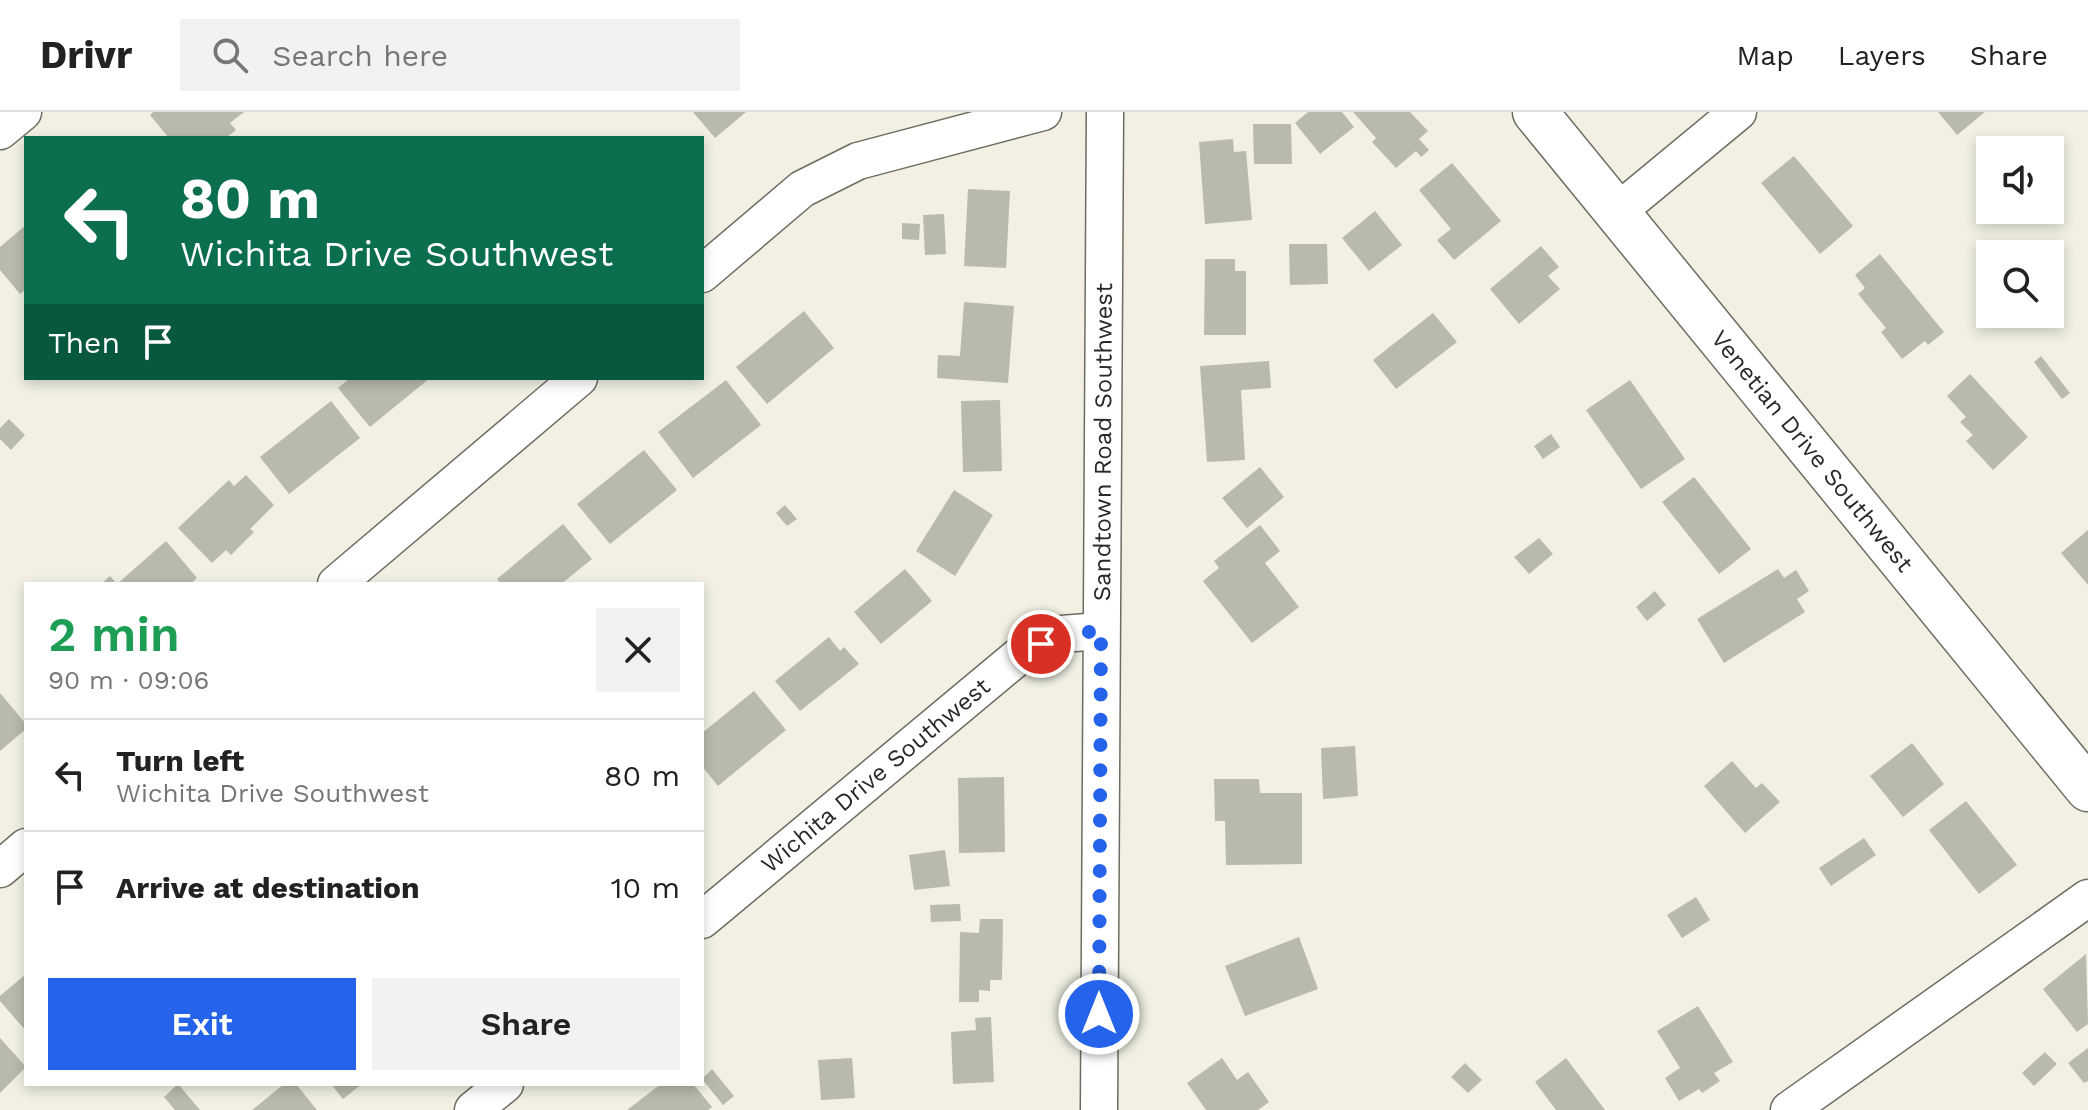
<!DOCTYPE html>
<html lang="en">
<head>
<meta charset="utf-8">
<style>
	:root { --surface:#fff; --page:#f2f2f2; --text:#222; --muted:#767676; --line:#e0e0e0; --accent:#2563eb }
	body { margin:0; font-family:"Work Sans",sans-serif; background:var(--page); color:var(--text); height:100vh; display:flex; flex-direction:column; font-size:30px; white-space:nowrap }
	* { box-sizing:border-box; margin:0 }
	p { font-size:26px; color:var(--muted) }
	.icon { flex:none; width:44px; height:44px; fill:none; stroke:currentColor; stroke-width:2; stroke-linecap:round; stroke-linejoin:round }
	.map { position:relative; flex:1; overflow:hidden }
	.panel { position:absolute; left:24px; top:470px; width:680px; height:504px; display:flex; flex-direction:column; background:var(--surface); border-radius:0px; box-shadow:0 4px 12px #0003 }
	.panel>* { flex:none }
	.guide { position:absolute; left:24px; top:24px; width:680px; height:244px; border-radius:0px; box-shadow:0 4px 12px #0003; background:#0b6e4f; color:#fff; overflow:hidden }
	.buttons { position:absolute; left:1976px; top:24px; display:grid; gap:16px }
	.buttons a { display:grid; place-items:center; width:88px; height:88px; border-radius:0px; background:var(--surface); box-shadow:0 4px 12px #0003; font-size:40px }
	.pin { position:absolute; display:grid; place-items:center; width:68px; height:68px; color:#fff; margin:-34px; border:4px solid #fff; border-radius:50%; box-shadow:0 2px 8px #0007 }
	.me { position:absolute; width:88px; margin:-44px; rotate:0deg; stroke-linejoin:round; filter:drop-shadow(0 0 6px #0008) }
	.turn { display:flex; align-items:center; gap:28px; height:168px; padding:0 24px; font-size:36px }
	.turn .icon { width:104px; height:104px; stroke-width:2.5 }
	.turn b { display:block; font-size:56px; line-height:68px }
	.then { display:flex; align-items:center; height:76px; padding:0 24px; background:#0003; gap:16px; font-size:30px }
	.round { display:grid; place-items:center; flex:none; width:84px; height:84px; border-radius:0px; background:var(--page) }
	.headline { display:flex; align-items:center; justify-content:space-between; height:136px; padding:0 24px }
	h1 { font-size:48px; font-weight:600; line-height:60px; color:#1e9e55 }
	.button { display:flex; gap:16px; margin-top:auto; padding:16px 24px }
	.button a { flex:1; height:92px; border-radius:0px; background:var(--accent); color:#fff; font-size:32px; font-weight:600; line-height:92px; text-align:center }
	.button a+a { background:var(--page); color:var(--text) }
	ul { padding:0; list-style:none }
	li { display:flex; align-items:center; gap:24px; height:112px; padding:0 24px; border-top:2px solid var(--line) }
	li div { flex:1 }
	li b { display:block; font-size:30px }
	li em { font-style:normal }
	header { display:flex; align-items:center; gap:48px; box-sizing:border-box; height:112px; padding:0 40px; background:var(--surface); border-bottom:2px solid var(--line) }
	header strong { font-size:38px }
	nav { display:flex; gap:44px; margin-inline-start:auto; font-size:28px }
	.search { width:560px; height:72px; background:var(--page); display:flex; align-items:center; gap:20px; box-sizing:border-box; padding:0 28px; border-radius:0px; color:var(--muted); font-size:30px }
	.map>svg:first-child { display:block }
	.building { fill:#bab9ad }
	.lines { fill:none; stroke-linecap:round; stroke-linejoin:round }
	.minor-casing { stroke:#6e6c61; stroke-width:39 }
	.tertiary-casing { stroke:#6e6c61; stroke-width:47 }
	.minor { stroke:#fff; stroke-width:36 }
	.tertiary { stroke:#fff; stroke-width:44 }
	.route { stroke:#2563eb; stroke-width:14; stroke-dasharray:0 25.2 }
	.labels { text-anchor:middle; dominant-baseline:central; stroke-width:8; stroke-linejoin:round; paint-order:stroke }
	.street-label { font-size:24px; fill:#2a2925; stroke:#f1f0e3 }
</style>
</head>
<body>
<header>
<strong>Drivr</strong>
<div class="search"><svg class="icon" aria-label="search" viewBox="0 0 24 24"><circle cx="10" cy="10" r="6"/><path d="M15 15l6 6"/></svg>Search here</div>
<nav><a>Map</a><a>Layers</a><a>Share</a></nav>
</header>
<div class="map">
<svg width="2088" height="998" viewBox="0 0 2088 998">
	<rect width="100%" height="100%" fill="#f1f0e3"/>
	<path class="building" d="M153 0H244L230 11 236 18 226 26H169L150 3Z
		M693 0H746L715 26Z
		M1308 0H1342L1354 15 1320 42 1295 11Z
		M1353 0H1410L1428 19 1419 27 1429 38 1421 45 1416 39 1396 56 1372 30 1376 26Z
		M1938 0H1985L1957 23Z
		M1253 12H1291L1292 52H1254Z
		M1233 27 1234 40 1246 39 1252 108 1205 112 1199 30Z
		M1794 44 1853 114 1820 142 1761 71Z
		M1452 51 1501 109 1454 148 1437 128 1451 117 1419 78Z
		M968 77 1010 79 1006 156 964 154Z
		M1375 99 1402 133 1369 159 1342 126Z
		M944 102 946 142 925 143 923 103Z
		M902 111 920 112 919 128 902 127Z
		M26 113V177L20 182 0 158V135Z
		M1289 132H1327L1328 172 1290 173Z
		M1541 134 1559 155 1548 164 1560 177 1519 212 1490 177Z
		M1880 142 1944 220 1928 233 1925 229 1902 247 1881 220 1886 216 1858 182 1865 176 1855 163Z
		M1205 147H1235V159H1246V223H1204Z
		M964 190 1014 194 1008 271 937 266 938 243 960 244Z
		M804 199 834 236 767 292 736 255Z
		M1433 201 1457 230 1396 277 1373 248Z
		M2041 244 2070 281 2062 287 2034 250Z
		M1269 249 1271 276 1241 278 1245 348 1207 350 1200 254Z
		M1970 262 2028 325 1993 358 1966 329 1973 323 1960 310 1966 305 1947 284Z
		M350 266H430L370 315 338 276Z
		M726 268 761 313 693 366 658 320Z
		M1630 268 1685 347 1641 377 1586 298Z
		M1000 288 1002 359 963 360 961 289Z
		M331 289 360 326 289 382 260 345Z
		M9 307 25 323 11 338 0 327V316Z
		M1551 322 1560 335 1543 347 1534 334Z
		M644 338 677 378 610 432 577 392Z
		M1260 355 1284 385 1247 416 1222 386Z
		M246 363 274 393 250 417 254 420 231 443 226 438 212 451 178 416 229 368 234 374Z
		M1694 365 1751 437 1719 462 1662 390Z
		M954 378 993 403 955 464 916 439Z
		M785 393 797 407 787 414 776 401Z
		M563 412 592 447 561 472H501L497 467Z
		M1260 413 1280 439 1265 451 1299 495 1252 531 1203 469 1219 456 1214 449Z
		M2088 418V473L2061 441Z
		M1539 426 1553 442 1529 462 1514 445Z
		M166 429 197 466 190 472H101L110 464 117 472Z
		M905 457 932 489 881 532 854 500Z
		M1778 457 1784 466 1796 458 1809 479 1797 487 1805 500 1724 551 1697 507Z
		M1655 479 1666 493 1647 509 1636 495Z
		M829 525 840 539 844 535 859 552 800 599 775 569Z
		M754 579 786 618 718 674 702 654V621Z
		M0 581 26 612V617L0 639Z
		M1912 631 1944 672 1903 705 1870 664Z
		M1355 634 1358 684 1323 687 1321 636Z
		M1732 649 1756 676 1762 671 1780 690 1745 721 1704 674Z
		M1004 665 1005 740 959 741 958 666Z
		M1214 667H1259L1260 681H1302V752L1226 753 1225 709H1215Z
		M1966 689 2017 753 1979 782 1929 718Z
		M1864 726 1876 743 1831 774 1819 756Z
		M945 738 950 774 914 778 909 743Z
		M1696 785 1710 808 1682 826 1667 803Z
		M960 792 961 809 931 810 930 793Z
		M980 807H1003L1002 868H990V879L979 878V890H959L960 820 979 821Z
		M1299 825 1318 877 1245 904 1225 854Z
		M2086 842 2088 912 2077 920 2043 877Z
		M26 862V919L0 889V884Z
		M1698 894 1733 950 1714 961 1720 969 1702 981 1699 977 1679 989 1665 966 1680 956 1657 919Z
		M991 905 994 970 953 972 951 920 976 918 975 906Z
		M0 926 26 955 0 981Z
		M2088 936V969L2084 971 2068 951Z
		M2045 940 2057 952 2034 974 2022 961Z
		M852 946 855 986 821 988 818 948Z
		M1222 946 1237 968 1248 960 1269 990 1258 998H1206L1187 971Z
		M1566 946 1605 998H1556L1535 970Z
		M1465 951 1482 968 1468 981 1451 965Z
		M712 957 734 984 723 993 702 967Z
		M178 972 200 998H175L164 985Z
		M284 972H296L317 998H252Z
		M331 972H362L343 987Z
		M661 972H693L712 995 708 998H627Z"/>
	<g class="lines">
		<g class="minor-casing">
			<g id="minor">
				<path d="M0 19 23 0"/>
				<path d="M1617 100 1738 0"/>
				<path d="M702 162 802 77 858 49 1043 0"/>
				<path d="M336 472 579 266"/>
				<path d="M0 757 26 735"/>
				<path id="s1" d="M702 808 1020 543 1061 522 1101 519"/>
				<path d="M473 998 505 972"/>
				<path id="s2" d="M1099 998 1105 0"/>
				<path d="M1789 998 2088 786"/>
			</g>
		</g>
		<g class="tertiary-casing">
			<g id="tertiary">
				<path id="s3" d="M1535 0 2088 677"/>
			</g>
		</g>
		<use href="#minor" class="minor"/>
		<use href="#tertiary" class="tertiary"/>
	</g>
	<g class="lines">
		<path class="route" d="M1041 532 1061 522 1101 519 1099 902"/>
	</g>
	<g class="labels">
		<g class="street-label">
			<text stroke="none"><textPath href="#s2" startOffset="668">Sandtown Road Southwest</textPath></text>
			<text stroke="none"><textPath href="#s3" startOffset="438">Venetian Drive Southwest</textPath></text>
			<text stroke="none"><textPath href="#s1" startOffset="226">Wichita Drive Southwest</textPath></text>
		</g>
	</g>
</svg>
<div class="buttons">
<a><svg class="icon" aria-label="sound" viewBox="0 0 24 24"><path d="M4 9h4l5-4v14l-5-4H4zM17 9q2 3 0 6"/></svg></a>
<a><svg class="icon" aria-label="search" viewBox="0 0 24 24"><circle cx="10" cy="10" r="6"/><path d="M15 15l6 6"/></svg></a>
</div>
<div class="pin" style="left:1041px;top:532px;background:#d93025"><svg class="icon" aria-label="arrive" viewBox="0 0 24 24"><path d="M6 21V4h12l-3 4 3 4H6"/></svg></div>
<svg class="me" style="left:1099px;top:902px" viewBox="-20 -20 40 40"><circle r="17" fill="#2563eb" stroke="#fff" stroke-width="3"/><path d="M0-11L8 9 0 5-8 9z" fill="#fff"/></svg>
<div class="guide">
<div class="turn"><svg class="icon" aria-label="left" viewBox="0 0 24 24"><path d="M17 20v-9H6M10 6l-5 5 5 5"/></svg><div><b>80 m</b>Wichita Drive Southwest</div></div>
<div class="then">Then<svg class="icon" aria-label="arrive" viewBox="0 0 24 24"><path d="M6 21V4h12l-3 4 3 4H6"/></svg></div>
</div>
<section class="panel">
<div class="headline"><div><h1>2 min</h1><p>90 m · 09:06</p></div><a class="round"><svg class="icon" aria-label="close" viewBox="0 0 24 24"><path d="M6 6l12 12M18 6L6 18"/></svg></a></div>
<ul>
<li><svg class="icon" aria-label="left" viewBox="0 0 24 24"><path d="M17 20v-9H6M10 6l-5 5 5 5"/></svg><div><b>Turn left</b><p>Wichita Drive Southwest</p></div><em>80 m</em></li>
<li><svg class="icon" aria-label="arrive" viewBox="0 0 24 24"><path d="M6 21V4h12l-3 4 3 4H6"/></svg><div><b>Arrive at destination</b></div><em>10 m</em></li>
</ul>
<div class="button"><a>Exit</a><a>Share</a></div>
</section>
</div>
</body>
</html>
